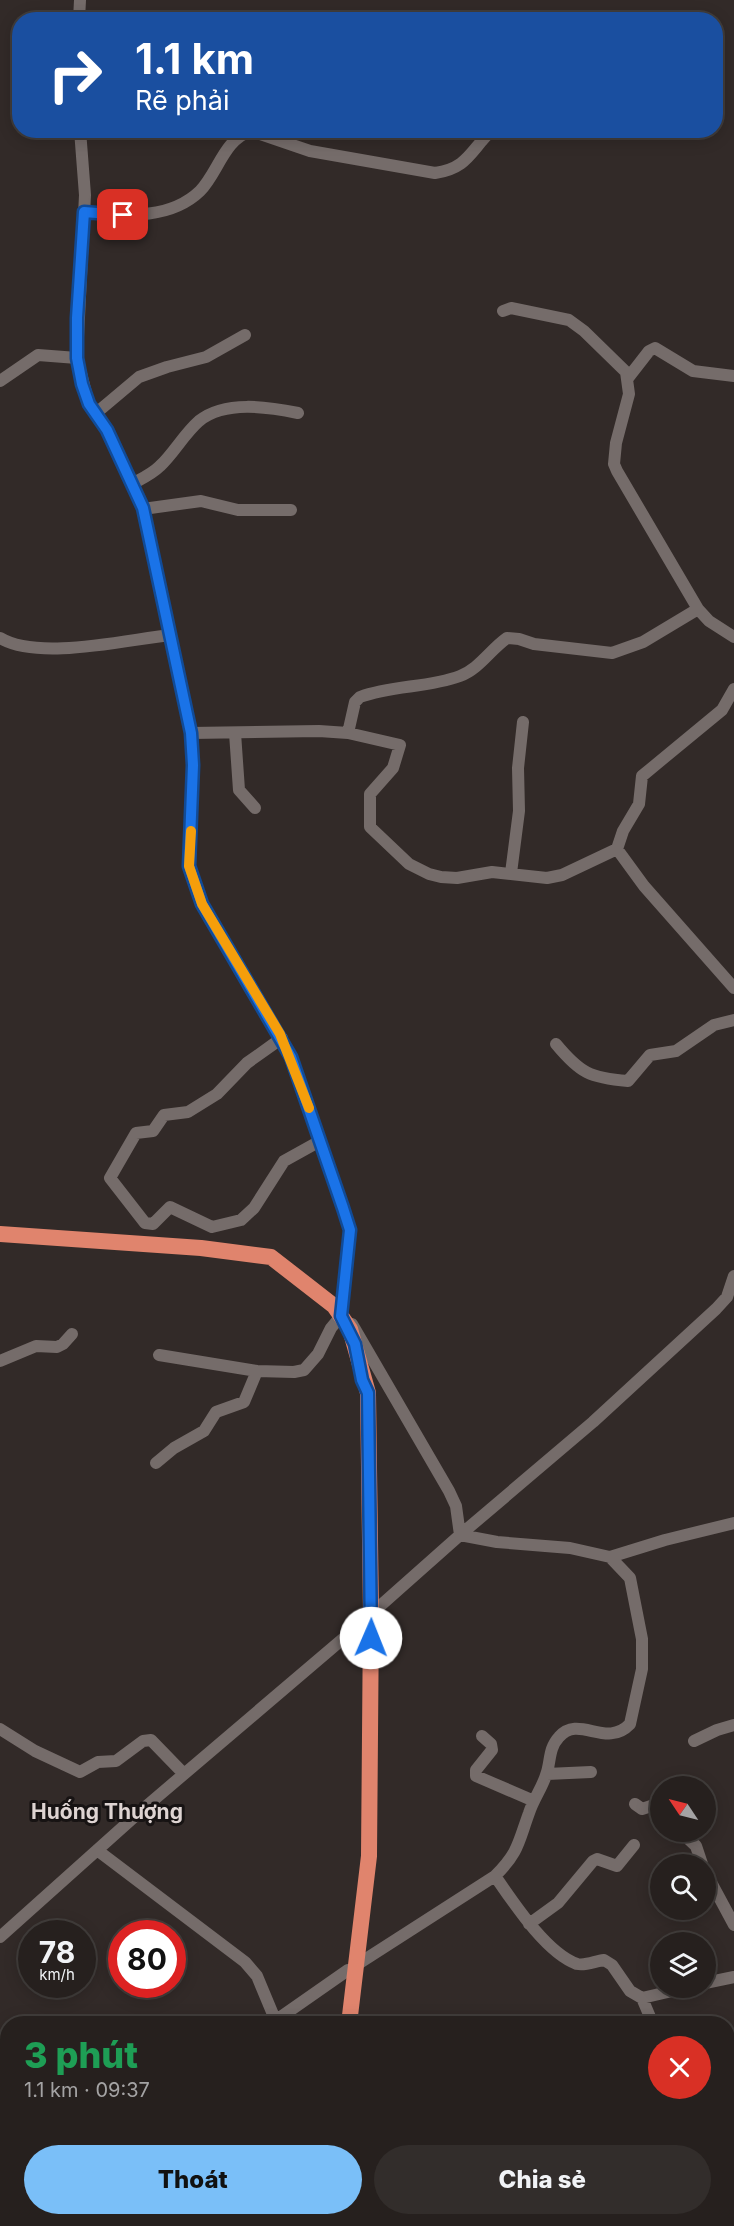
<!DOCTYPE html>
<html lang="vi">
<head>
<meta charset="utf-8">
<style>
	:root { --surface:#26201e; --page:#322d2b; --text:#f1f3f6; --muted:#a4a3a4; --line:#423e3c; --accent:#7abff8 }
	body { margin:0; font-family:Inter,sans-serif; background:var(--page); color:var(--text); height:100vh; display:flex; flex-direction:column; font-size:22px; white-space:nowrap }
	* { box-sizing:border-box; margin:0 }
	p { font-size:20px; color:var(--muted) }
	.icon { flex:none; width:33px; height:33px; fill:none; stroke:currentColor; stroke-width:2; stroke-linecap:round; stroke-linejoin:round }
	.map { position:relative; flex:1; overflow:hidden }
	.drawer { position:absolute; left:0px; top:2016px; width:735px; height:210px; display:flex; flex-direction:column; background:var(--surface); border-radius:24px 24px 0 0; box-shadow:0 3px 15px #0003,0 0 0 2px var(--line) }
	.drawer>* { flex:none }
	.top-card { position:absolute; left:12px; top:12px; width:711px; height:126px; border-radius:24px; box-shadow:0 3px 15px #0003,0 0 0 2px var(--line); background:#1a4fa0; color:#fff; overflow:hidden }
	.needle { width:39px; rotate:305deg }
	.buttons { position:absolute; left:650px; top:1776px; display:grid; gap:12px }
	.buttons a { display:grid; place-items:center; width:66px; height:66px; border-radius:50%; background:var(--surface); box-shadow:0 3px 15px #0003,0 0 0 2px var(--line); font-size:30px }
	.speed { position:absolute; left:18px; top:1920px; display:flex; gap:12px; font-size:30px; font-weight:700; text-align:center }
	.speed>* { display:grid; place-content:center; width:78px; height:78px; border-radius:50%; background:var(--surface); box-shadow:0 3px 15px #0003,0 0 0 2px var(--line); line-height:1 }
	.speed small { font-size:15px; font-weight:400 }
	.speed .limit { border:9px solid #d22; background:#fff; color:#111 }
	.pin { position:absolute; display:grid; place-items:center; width:51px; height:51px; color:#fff; margin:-26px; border-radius:12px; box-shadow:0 3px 9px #0006 }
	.me { position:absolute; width:66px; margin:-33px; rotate:1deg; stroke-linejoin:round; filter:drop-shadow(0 0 4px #0008) }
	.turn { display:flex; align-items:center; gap:21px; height:126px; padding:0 24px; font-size:27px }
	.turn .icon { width:78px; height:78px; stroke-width:2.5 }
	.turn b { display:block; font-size:42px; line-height:51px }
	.round { display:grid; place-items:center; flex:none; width:63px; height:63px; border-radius:32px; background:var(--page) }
	.head { display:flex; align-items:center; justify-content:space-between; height:102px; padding:0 24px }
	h1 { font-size:36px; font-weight:800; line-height:45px; color:#1e9e55 }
	.primary-button { display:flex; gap:12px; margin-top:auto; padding:12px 24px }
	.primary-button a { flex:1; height:69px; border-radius:36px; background:var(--accent); color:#111; font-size:24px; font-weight:800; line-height:69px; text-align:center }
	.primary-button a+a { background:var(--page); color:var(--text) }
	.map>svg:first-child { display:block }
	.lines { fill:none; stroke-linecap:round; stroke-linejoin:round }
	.minor { stroke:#756c6a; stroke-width:12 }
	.highway { stroke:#e0846d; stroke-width:16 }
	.route-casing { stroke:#114b97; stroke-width:15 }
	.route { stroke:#1a73e8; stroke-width:10 }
	.slow { stroke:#f59e0b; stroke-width:10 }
	.labels { text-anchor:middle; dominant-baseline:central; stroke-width:6; stroke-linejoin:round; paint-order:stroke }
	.quarter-label { font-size:21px; font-weight:bold; fill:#ded4d2; stroke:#171313 }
</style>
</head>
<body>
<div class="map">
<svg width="734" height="2226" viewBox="0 0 734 2226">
	<rect width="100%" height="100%" fill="#322a28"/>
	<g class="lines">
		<path class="minor" d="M79 20 80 0
			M80 130 85 195 77 358 89 404 107 430 143 509 191 733 193 786 189 866 202 904 291 1057 350 1230 341 1316 331 1328 318 1354 304 1370 294 1372 257 1371 159 1355
			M84 212C123 215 169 221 200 191 218 173 224 139 251 131L310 151 435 173C468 168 470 151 492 130
			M503 311 511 308 569 320 584 331 626 372 629 394 616 443 614 464 617 471 698 609 709 621 734 637
			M628 378 649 351 655 348 693 371 734 376
			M0 381 38 355 77 358
			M95 414 139 377 167 367 206 357 245 335
			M132 484C141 479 152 474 160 466 174 453 184 434 199 421 225 400 268 407 298 413
			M143 509 201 501 238 510H291
			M0 638C38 661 125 640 170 635
			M734 689 722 710 642 776 639 804 623 831 617 849 644 886 734 988
			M191 733 319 731 348 733 400 745 393 768 370 794V827L409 864 429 874 441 877 457 878 492 872 547 878 562 875 617 849
			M235 733 239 790 255 808
			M348 733 355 702 360 697C392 685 428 688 460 676 479 669 490 650 507 638L519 639 534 644 612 653 643 642 698 609
			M511 873 519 811 518 768 523 722
			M282 1038 247 1063 217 1094 188 1112 164 1115 153 1131 136 1133 110 1178 145 1223 153 1224 170 1207 212 1227 241 1220 254 1208 284 1161 320 1141
			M556 1044C580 1073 590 1078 628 1081L650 1055 676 1051 714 1025 734 1020
			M352 1324 449 1491 456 1506 460 1535 371 1614
			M0 1361 36 1346 57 1347 63 1344 72 1334
			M156 1463 174 1448 204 1431 216 1412 244 1402 257 1371
			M460 1535 593 1422 716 1309 727 1297 734 1276
			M460 1535 497 1542 570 1548 610 1557 665 1540 734 1523
			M0 1729 35 1751 80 1772 98 1762 116 1761 143 1741 151 1740 184 1774
			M482 1736 491 1744 492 1750 476 1770V1776L534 1801
			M694 1741 717 1730 734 1725
			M547 1774 591 1772
			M635 1804 642 1809 651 1806 660 1811
			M681 1832 696 1846 702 1864
			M97 1850 245 1962 257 1976 277 2024
			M705 1871 734 1925
			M495 1876C513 1902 546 1953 577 1964 586 1966 595 1961 604 1960L612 1965 630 1991 642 1998 653 2024
			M529 1924 558 1903 593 1861 597 1859 617 1866 634 1845
			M0 1937 143 1809 365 1620
			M358 1964 495 1876C519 1852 518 1843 529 1813 533 1800 542 1788 546 1775 551 1762 548 1749 559 1737 579 1714 606 1749 630 1724L642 1669V1639L630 1578 610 1557
			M705 1983 734 1977
			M642 1998 685 1988
			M275 2021 348 1970
			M728 2137 734 2142
			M0 2150 4 2178 8 2182
			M728 2211 734 2206
			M40 2218V2226
			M367 2218V2226
			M181 2226 182 2218
			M712 2226 717 2218"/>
		<path class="highway" d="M0 1234 201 1248 271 1257 334 1306 350 1329 368 1393 371 1614 369 1856 349 2024
			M291 2226 294 2218"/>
	</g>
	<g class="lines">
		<g class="route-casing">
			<path id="route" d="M123 215 84 212 77 318V358L82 384 89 404 107 430 143 508 191 733 193 765 189 866 202 904 291 1057 343 1208 350 1230 341 1316 355 1344 362 1380 368 1393 371 1638"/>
		</g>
		<use href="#route" class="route"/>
		<path class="slow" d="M191 831 189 866 202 904 280 1034 309 1108"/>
	</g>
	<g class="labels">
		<g class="quarter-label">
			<text x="107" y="1811">Huống Thượng</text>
		</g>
	</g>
</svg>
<div class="buttons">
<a><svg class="needle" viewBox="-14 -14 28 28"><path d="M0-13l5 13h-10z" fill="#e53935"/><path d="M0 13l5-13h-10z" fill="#a4a3a4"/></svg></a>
<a><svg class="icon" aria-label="search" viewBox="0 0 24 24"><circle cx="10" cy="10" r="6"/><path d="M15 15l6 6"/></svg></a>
<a><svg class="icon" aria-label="layers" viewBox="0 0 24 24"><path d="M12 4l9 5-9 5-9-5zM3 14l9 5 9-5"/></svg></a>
</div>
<div class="speed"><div>78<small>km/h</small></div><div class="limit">80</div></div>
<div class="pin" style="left:123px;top:215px;background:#d93025"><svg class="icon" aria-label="arrive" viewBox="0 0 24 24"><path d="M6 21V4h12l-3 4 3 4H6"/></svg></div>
<svg class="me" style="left:371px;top:1638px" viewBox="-20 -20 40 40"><circle r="19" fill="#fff"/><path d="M0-13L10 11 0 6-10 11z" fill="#1a73e8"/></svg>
<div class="top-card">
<div class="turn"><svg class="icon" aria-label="right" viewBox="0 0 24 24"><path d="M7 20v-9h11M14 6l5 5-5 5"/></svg><div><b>1.1 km</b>Rẽ phải</div></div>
</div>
<section class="drawer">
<div class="head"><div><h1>3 phút</h1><p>1.1 km · 09:37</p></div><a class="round" style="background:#d93025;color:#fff"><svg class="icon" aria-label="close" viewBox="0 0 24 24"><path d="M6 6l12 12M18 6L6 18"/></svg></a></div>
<div class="primary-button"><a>Thoát</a><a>Chia sẻ</a></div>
</section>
</div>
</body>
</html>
